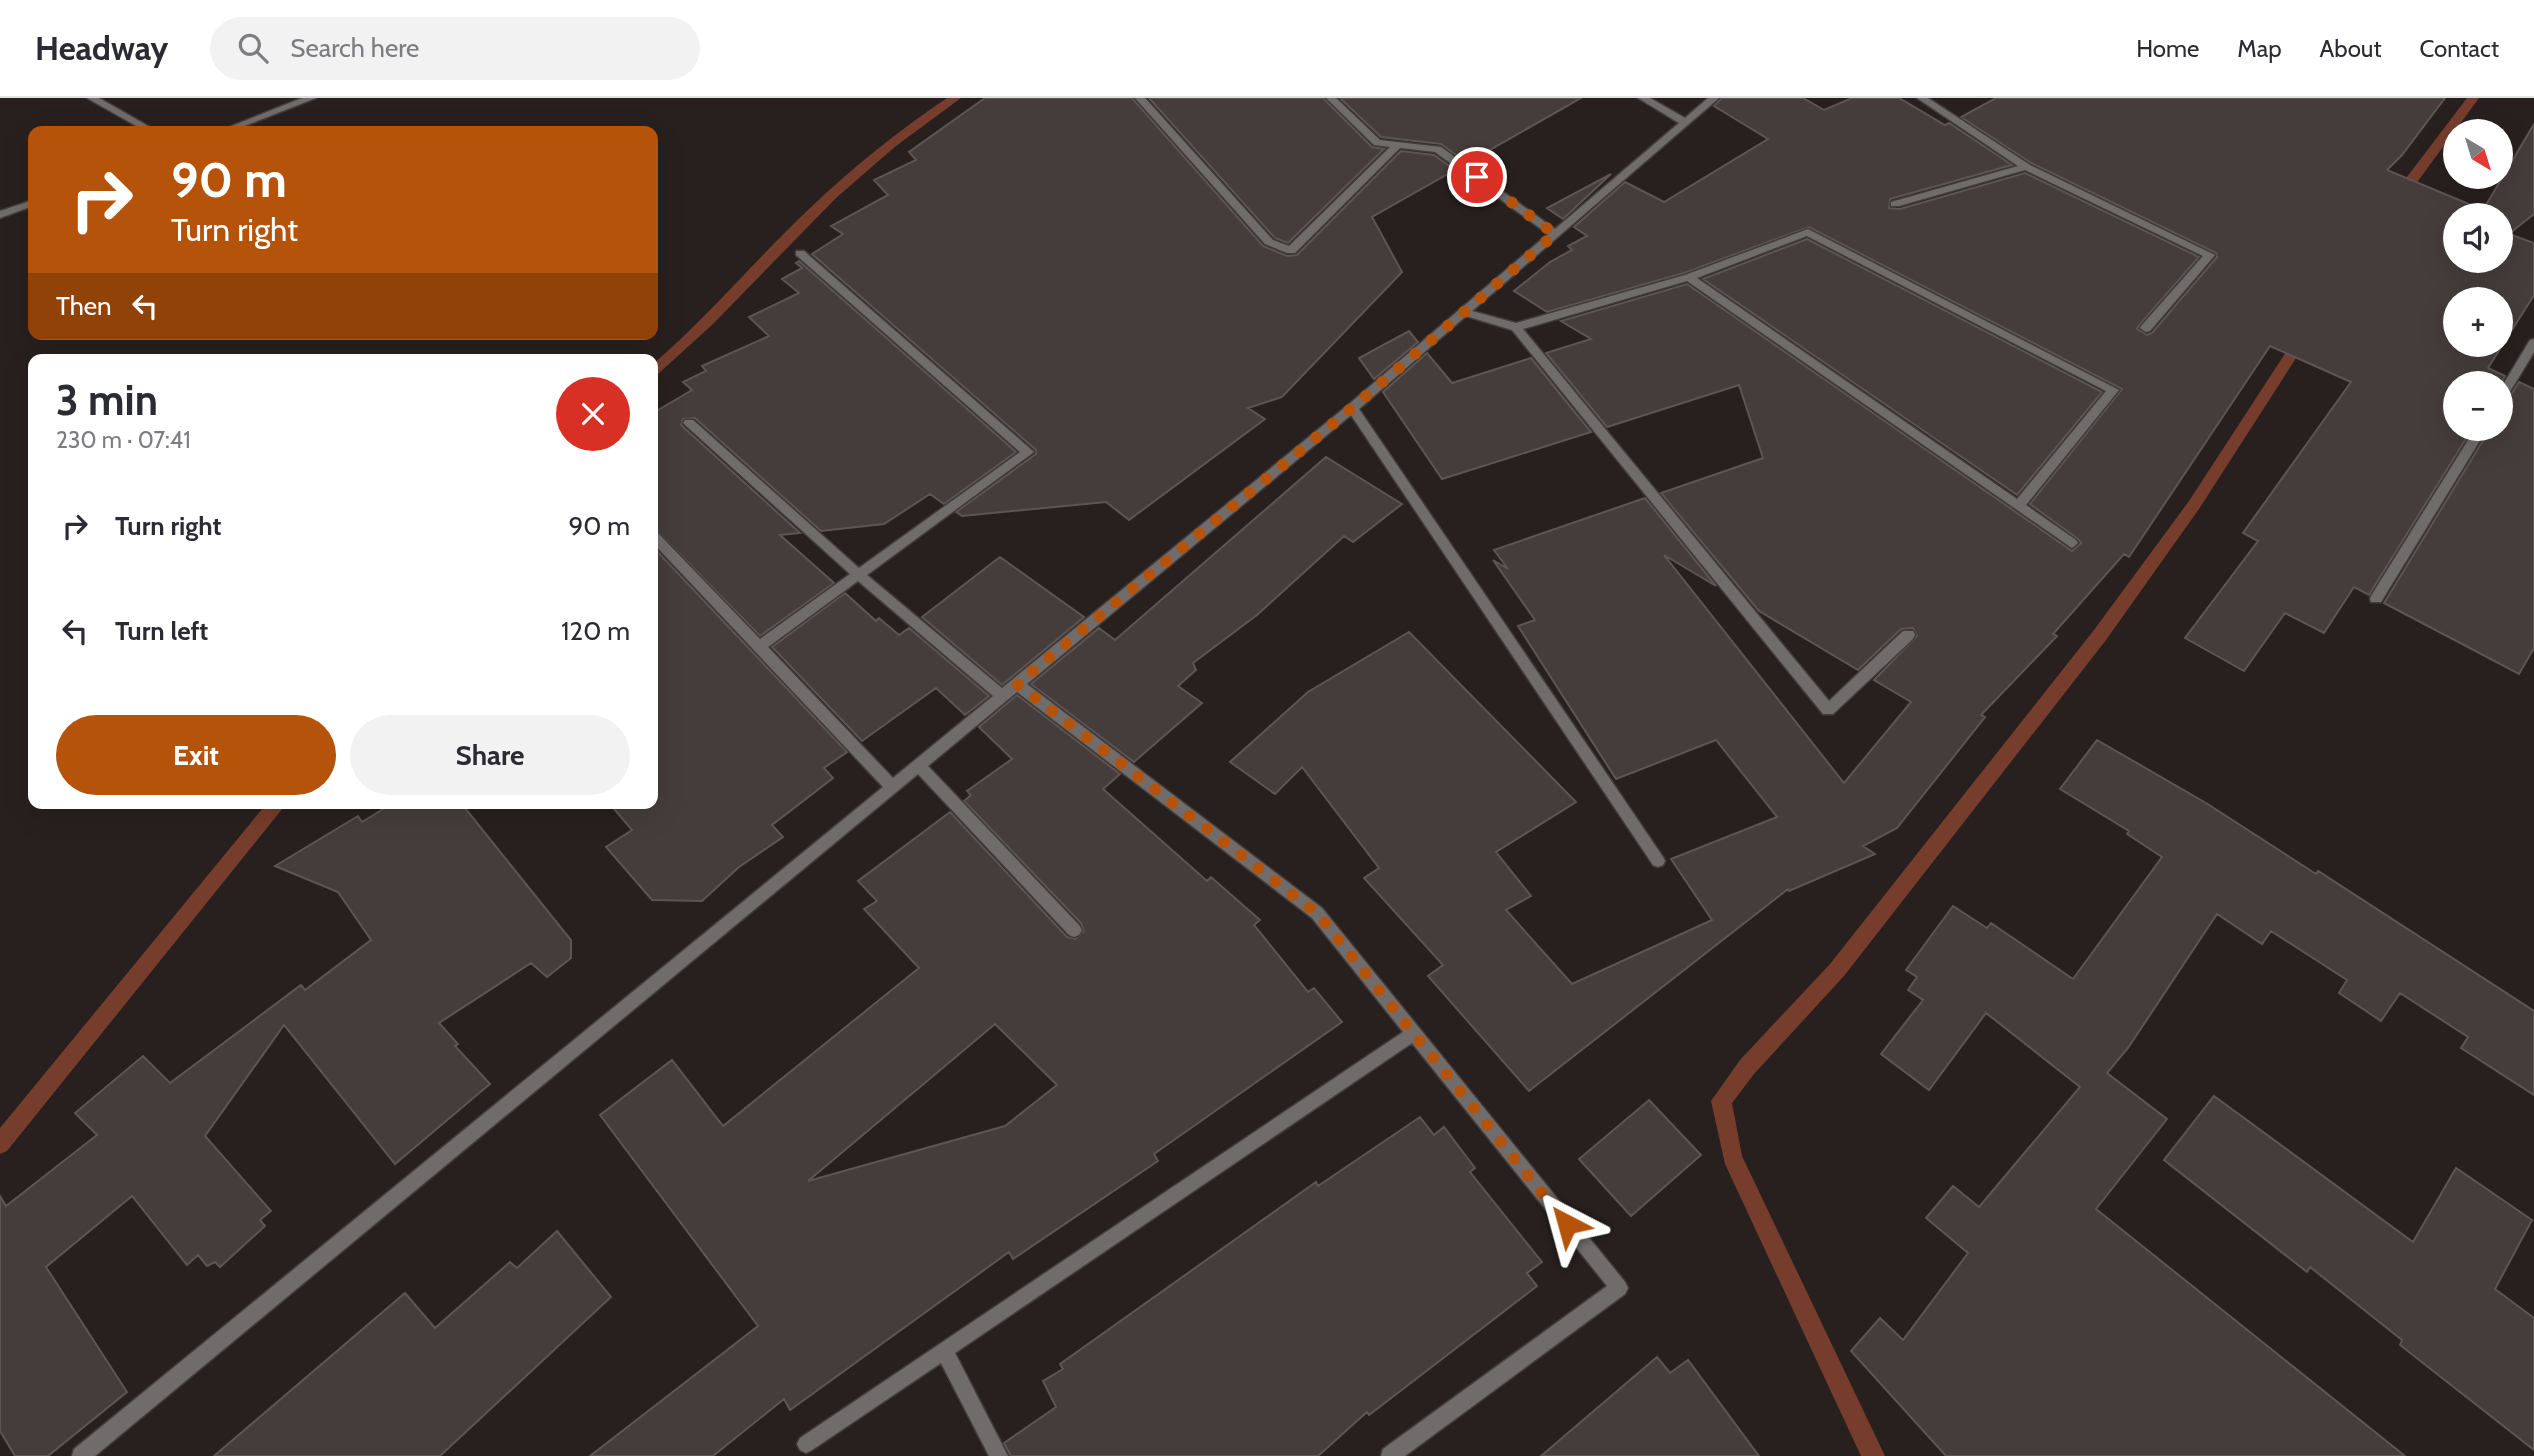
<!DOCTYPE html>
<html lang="en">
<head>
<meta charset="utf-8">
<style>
	:root { --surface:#fff; --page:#f2f2f3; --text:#2b2b33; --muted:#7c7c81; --line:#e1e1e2; --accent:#b45309 }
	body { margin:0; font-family:Cabin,sans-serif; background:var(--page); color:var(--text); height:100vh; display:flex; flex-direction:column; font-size:26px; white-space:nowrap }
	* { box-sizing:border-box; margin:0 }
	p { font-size:23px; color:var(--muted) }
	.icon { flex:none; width:38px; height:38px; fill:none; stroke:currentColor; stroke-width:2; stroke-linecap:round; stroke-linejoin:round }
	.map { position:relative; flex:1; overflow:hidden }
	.details { position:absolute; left:28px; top:256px; width:630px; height:455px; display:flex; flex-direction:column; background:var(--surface); border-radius:14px; box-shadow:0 7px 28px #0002 }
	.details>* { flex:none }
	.hud { position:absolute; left:28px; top:28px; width:630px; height:214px; border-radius:14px; box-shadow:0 7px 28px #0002; background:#b45309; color:#fff; overflow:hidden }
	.needle { width:46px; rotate:142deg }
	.tools { position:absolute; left:2443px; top:21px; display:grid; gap:14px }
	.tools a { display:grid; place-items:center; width:70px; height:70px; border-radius:50%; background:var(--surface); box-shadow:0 7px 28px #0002; font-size:35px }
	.pin { position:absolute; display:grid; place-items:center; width:60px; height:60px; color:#fff; margin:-30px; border:4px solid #fff; border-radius:50%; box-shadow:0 2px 7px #0007 }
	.me { position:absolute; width:77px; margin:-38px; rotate:321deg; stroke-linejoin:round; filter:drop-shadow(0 0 5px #0008) }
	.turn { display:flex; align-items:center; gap:24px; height:147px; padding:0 28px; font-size:32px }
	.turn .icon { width:91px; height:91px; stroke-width:2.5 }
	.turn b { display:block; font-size:49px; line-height:60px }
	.then { display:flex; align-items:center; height:66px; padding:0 28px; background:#0003; gap:14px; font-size:26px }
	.round { display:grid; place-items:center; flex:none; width:74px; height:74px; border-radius:37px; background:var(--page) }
	.head { display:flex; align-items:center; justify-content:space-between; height:119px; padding:0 28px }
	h1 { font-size:42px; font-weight:700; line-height:52px }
	.primary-button { display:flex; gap:14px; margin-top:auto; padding:14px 28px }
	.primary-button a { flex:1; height:80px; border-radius:42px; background:var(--accent); color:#fff; font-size:28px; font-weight:700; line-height:80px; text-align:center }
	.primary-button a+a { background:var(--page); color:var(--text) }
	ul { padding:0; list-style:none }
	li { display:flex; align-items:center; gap:21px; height:105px; padding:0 28px }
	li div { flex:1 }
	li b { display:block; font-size:26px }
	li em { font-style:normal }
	header { display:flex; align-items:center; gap:42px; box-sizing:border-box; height:98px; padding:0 35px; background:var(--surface); border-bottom:2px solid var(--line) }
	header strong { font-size:33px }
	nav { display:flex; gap:38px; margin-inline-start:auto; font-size:24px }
	.search { width:490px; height:63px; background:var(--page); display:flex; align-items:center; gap:18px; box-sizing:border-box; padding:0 24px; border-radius:38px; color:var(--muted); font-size:26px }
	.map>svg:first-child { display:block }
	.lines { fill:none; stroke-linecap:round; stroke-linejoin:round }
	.stream { fill:#763d2c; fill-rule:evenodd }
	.building { fill:#443d3b; stroke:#5d5553; stroke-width:2; fill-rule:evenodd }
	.service-casing { stroke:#423c3a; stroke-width:3 }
	.minor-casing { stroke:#423c3a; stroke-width:3 }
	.service { fill:#706c6b; fill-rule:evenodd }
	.minor { fill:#706c6b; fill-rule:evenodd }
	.route { stroke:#b45309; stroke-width:12; stroke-dasharray:0 21.6 }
</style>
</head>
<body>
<header>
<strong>Headway</strong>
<div class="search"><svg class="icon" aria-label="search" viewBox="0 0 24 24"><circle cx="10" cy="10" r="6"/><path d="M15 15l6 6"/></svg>Search here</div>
<nav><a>Home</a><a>Map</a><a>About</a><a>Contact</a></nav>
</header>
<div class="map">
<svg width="2534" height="1358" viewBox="0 0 2534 1358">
	<rect width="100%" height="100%" fill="#27201e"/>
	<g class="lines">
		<path class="stream" d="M947 0H961L896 48 836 100 713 226 658 276 653 278V266C709 218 756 161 809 111 852 70 898 33 947 0Z
			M2467 0H2479L2404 102H2394V96Z
			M2304 232 2309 234V240L2199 411 2106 542 1844 878 1754 976 1732 1005 1742 1058 1885 1358H1861L1725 1066 1711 1003 1740 962 1830 866 2094 532 2189 403 2299 234Z
			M267 705H287L7 1053 0 1056V1030Z"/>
	</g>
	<path class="building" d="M985 0H1132L1263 148 1287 158 1297 157 1401 53 1434 57 1455 72 1372 119 1402 174 1282 299 1248 310 1265 321 1129 422 1106 404 962 418 956 414 1036 356V352L812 156 843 136 831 128 888 97 874 82 916 62 909 54Z
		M1149 0H1323L1372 49 1384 51 1288 145 1275 140Z
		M1340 0H1581L1467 65 1441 46 1381 39Z
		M1722 0H1803L1824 12 1852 0H1899L1945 27 1949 25 2012 67 1890 101 1889 110 1900 111 2025 75 2199 159 2140 226 2137 231 2147 237 2152 235 2217 159 2216 155 2031 65 1961 19 1996 0H2445L2402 57 2387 72 2483 112 2534 26V116L2509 136 2534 145V197L2488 270 2505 278 2501 285H2455V331H2472L2369 497 2354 489 2324 535 2285 515 2244 573 2185 540 2258 443 2243 435 2351 284 2270 248 2129 459 2124 456 2053 536 2057 538 1981 617 1985 619 1897 730 1863 748 1875 756 1789 793 1788 791 1529 993 1428 878 1443 867 1364 780 1379 770 1302 669 1275 696 1230 664 1308 594 1409 534 1576 704 1496 754 1531 798 1506 812 1572 886 1712 822 1671 761 1777 719 1716 642 1616 681 1518 528 1535 522 1493 462 1508 471 1494 452 1645 400 1716 488 1664 457 1844 685 1911 604 1874 582 1917 538 1913 530 1901 531 1858 572 1759 513 1661 395 1763 360 1739 287 1607 329 1546 255 1591 241 1561 223 1687 186 2072 453 2081 445 2078 441 2030 406 2122 291 1809 129 1684 175 1547 214 1514 193 1550 164 1572 152 1568 148 1587 138 1574 129 1625 84 1664 104 1768 41 1714 8ZM2455 117H2501V163H2455ZM2455 201H2501V247H2455Z
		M1611 76 1563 121 1547 110Z
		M1807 141 2102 294 2017 397 1703 181Z
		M799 163 1016 354 944 406 930 396 884 426 821 433 695 320 683 321 681 327 800 435 780 437 834 485 760 538 653 429V315L692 292 683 284 706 273 702 268 769 238 749 219 799 195 782 181 802 170 796 165Z
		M1409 233 1418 244 1374 281 1359 260Z
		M1427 255 1452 285 1531 260 1591 334 1442 381 1383 294Z
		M2519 284 2534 291V550L2519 576 2384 505 2490 331H2501V305L2507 303Z
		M1326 359 1402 406 1353 444 1344 438 1257 517 1193 565 1196 572 1178 588 1202 605 1134 664 1031 586 1099 530 1115 542Z
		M653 449 847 654 824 670 833 680 772 727 783 739 739 769 702 803 652 802 606 749 632 732 609 705H653Z
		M1000 459 1084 519 1002 587 922 519Z
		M845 495 876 523 879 520 899 537 909 530 989 598 965 617 936 590 862 643 772 549Z
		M1017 597 1120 676 1103 691 1207 783 1211 779 1260 822 1254 827 1308 894 1314 890 1342 924 1154 1056 1158 1063 1013 1161 1009 1154 790 1312 784 1301 713 1358H590L758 1228 600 1017 672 962 723 1028 919 870 864 811 877 803 858 783 950 714 1067 839 1075 841 1084 833 1081 825 964 703 971 697 967 693 1012 661 979 629ZM995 926 1057 987 1005 1028 808 1083Z
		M2097 642 2206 705 2316 776 2318 773 2534 913V997L2461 950 2468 939 2400 895 2381 923 2339 895 2347 882 2271 833 2262 846 2217 816 2128 950 2107 975 2167 1021 2096 1111 2405 1358H1946L1851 1253 1880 1220 1903 1242 1968 1155 1926 1120 1953 1088 1979 1109 2080 989 1986 915 1929 992 1881 956 1923 902 1908 892 1917 879 1906 872 1953 808 1987 830 1991 825 2073 881 2162 759 2127 736 2129 733 2060 691Z
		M393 705H461L571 842V860L547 879 531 865 439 925 458 946 455 948 490 986 395 1066 284 927 205 1038 271 1113 260 1122 265 1128 220 1169 215 1164 207 1168 198 1157 187 1167 132 1098 46 1169 127 1294 48 1358H15L0 1333V1098L6 1108 97 1037 75 1015 143 958 170 985 301 887 305 892 371 842 338 794 275 768 358 718 362 724Z
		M2214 998 2413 1144 2456 1070 2532 1122 2495 1191 2534 1220V1352L2400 1247 2402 1242 2310 1169 2307 1174 2164 1062Z
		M1649 1002 1701 1057 1631 1118 1579 1061Z
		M1420 1019 1434 1037 1444 1029 1475 1070 1470 1074 1542 1164 1527 1175 1537 1188 1369 1317 1367 1314 1318 1358H1011L1004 1345 1056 1309 1043 1283 1063 1271 1060 1266 1316 1084 1318 1088Z
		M557 1133 611 1199 440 1358H214L405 1195 435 1230 510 1164 517 1170Z
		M1657 1259 1670 1275 1688 1262 1759 1358H1541Z"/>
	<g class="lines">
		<g class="service-casing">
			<path id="service" d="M2534 241V254L2505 302 2501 303V290L2530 242Z
				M2475 331H2487L2381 504H2371L2370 501 2371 498Z"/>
		</g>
		<g class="minor-casing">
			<path id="minor" d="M87 0H99L157 33H145Z
				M302 0H316L232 33H219Z
				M1135 0H1145L1273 142 1289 148 1390 49 1374 47 1326 0H1336L1380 42 1441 49 1555 131 1679 25 1638 0H1650L1685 20 1708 0H1719L1472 213 1516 225 1685 177 1808 131 2119 292 2026 407 2076 442 2078 445 2072 450 1687 183 1523 231 1829 603 1903 533H1913L1915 537 1913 541 1833 616H1823L1512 232 1466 218 1359 311 1663 759 1665 763 1663 767 1658 769 1653 767 1351 317 1027 586 1322 810 1625 1184 1628 1190 1625 1196 1405 1358H1381L1383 1351 1607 1188 1412 945 955 1255 1008 1358H989L941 1265 812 1352 806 1355 800 1352 797 1346 800 1340 1403 934 1312 820 1017 594 928 668 1079 827 1082 832 1079 837 1074 839 1069 837 918 676 95 1358H72L74 1351 883 689 653 445V432L657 434 760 541 850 476 683 325 685 322H693L859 470 1020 354 796 157V153H804L1034 354 867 477 1002 590 1348 307 1548 136 1435 54 1400 50 1295 155H1287L1265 146ZM1807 138 2106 293 2017 401 1697 180ZM858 483 993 598 893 680 768 549Z
				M1917 0H1928L2030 67 2215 157 2150 233 2146 234 2140 230 2142 227 2203 158 2025 72 1899 108H1891V104L2018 68Z
				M33 102V108L0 120V113Z"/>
		</g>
		<use href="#service" class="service"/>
		<use href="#minor" class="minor"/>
	</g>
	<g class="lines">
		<path class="route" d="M1477 79 1555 136 1352 310 1017 586 1317 815 1567 1126"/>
	</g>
</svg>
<div class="tools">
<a><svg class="needle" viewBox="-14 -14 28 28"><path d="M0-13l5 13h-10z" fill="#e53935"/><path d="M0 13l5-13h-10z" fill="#7c7c81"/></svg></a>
<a><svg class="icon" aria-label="sound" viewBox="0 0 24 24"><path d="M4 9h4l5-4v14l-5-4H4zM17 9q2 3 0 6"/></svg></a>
<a>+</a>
<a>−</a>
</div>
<div class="pin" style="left:1477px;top:79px;background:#d93025"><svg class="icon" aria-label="arrive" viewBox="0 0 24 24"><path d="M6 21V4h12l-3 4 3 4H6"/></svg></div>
<svg class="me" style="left:1567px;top:1126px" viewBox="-20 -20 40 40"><path d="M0-17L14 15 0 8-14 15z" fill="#b45309" stroke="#fff" stroke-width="4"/></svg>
<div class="hud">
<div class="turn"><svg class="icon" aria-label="right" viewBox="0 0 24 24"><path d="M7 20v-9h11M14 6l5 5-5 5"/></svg><div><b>90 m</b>Turn right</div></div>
<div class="then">Then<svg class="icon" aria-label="left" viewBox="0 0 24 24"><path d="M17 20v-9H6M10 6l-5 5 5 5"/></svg></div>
</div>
<section class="details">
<div class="head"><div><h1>3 min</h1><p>230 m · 07:41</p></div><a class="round" style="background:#d93025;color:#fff"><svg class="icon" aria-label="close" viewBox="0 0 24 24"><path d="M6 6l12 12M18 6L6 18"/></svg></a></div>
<ul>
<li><svg class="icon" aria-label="right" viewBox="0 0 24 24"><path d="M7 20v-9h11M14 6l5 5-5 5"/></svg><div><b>Turn right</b></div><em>90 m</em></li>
<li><svg class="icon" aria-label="left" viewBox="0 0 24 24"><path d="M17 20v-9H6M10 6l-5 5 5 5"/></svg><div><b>Turn left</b></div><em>120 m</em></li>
</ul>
<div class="primary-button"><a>Exit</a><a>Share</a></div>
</section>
</div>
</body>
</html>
